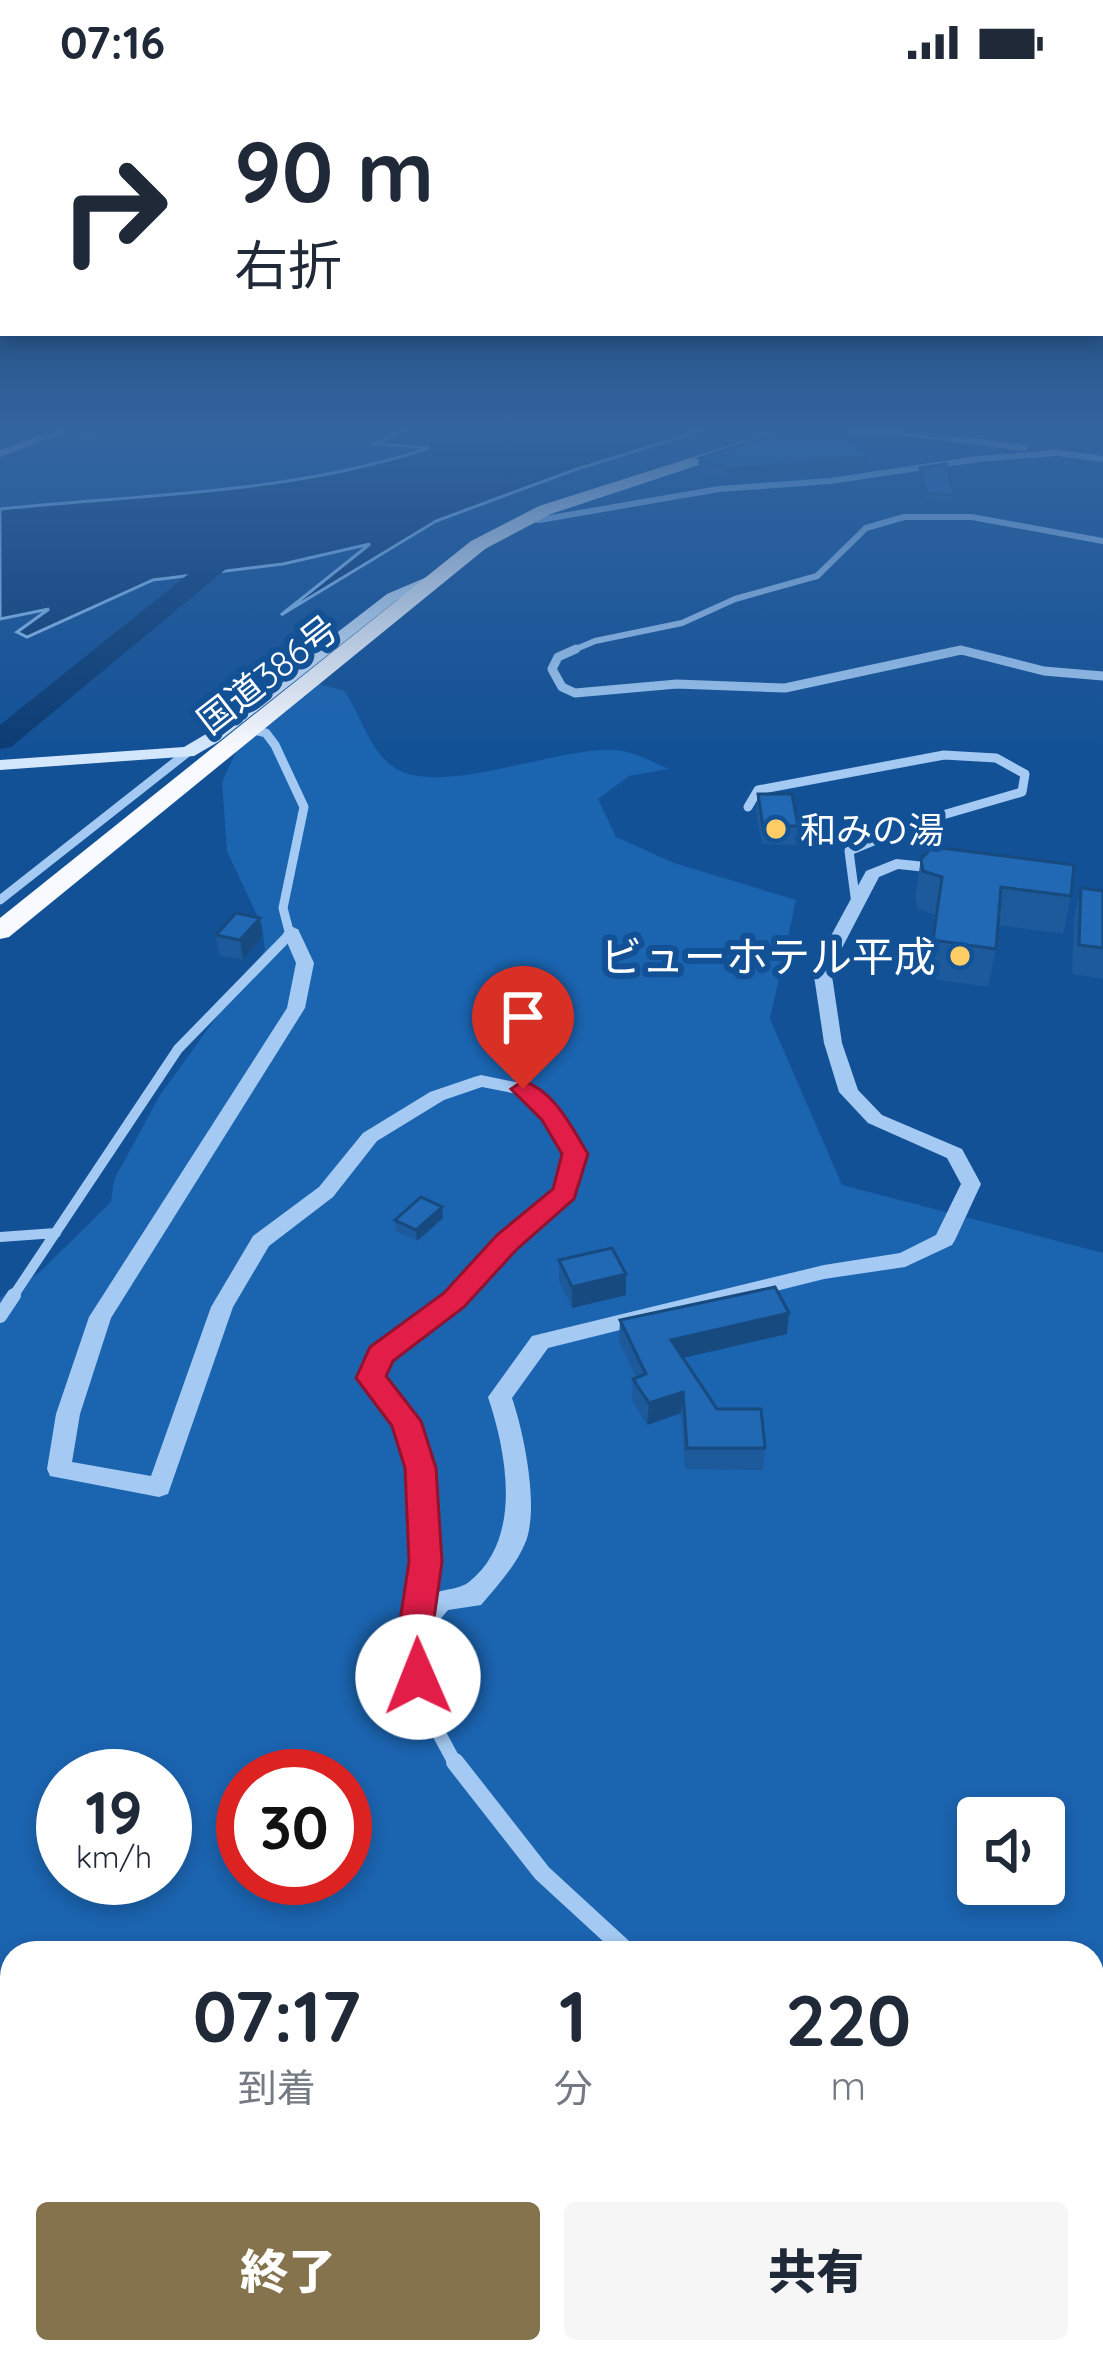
<!DOCTYPE html>
<html lang="ja">
<head>
<meta charset="utf-8">
<style>
	:root { --surface:#fff; --page:#f6f6f7; --text:#1f2937; --muted:#747a83; --accent:#84734c }
	body { margin:0; font-family:Quicksand,"Noto Sans JP",sans-serif; background:var(--page); color:var(--text); height:100vh; display:flex; flex-direction:column; font-size:45px; white-space:nowrap }
	* { box-sizing:border-box; margin:0 }
	p { font-size:39px; color:var(--muted) }
	.icon { flex:none; width:66px; height:66px; fill:none; stroke:currentColor; stroke-width:2; stroke-linecap:round; stroke-linejoin:round }
	.map { position:relative; flex:1; overflow:hidden }
	.details { position:absolute; left:0px; top:1857px; width:1104px; height:423px; display:flex; flex-direction:column; background:var(--surface); border-radius:36px 36px 0 0; box-shadow:0 6px 18px #0003 }
	.details>* { flex:none }
	.banner { position:absolute; left:0px; top:0px; width:1104px; height:252px; box-shadow:0 6px 18px #0003; background:#fff; color:var(--text); overflow:hidden }
	.tools { position:absolute; left:957px; top:1713px; display:grid; gap:24px }
	.tools a { display:grid; place-items:center; width:108px; height:108px; border-radius:12px; background:var(--surface); box-shadow:0 6px 18px #0003; font-size:60px }
	.speed { position:absolute; left:36px; top:1665px; display:flex; gap:24px; font-size:60px; font-weight:700; text-align:center }
	.speed>* { display:grid; place-content:center; width:156px; height:156px; border-radius:50%; background:var(--surface); box-shadow:0 6px 18px #0003; line-height:1 }
	.speed small { font-size:30px; font-weight:400 }
	.speed .limit { border:18px solid #d22; background:#fff; color:#111 }
	.pin { position:absolute; display:grid; place-items:center; width:102px; height:102px; color:#fff; margin:-123px -51px; border-radius:50% 50% 50% 0; rotate:-45deg; box-shadow:0 0 12px #0007 }
	.pin .icon { rotate:45deg }
	.me { position:absolute; width:132px; margin:-66px; rotate:359deg; stroke-linejoin:round; filter:drop-shadow(0 0 9px #0008) }
	.turn { display:flex; align-items:center; gap:42px; height:252px; padding:0 36px; font-size:54px }
	.turn .icon { width:156px; height:156px; stroke-width:2.5 }
	.turn b { display:block; font-size:84px; line-height:102px }
	.eta { display:flex; justify-content:space-evenly; align-items:center; height:204px; text-align:center }
	.eta b { font-size:72px; font-weight:800; line-height:84px }
	.primary-button { display:flex; gap:24px; margin-top:auto; padding:24px 36px }
	.primary-button a { flex:1; height:138px; border-radius:12px; background:var(--accent); color:#fff; font-size:48px; font-weight:800; line-height:138px; text-align:center }
	.primary-button a+a { background:var(--page); color:var(--text) }
	.status { display:flex; justify-content:space-between; align-items:center; height:84px; padding:0 60px; background:var(--surface); direction:ltr }
	.status svg { height:33px; fill:currentColor }
	.map>svg:first-child { display:block }
	.green { fill:#1b64b0; fill-rule:evenodd }
	.water { fill:#0c3c73; stroke:#96c6f6; stroke-width:3 }
	.lines { fill:none; stroke-linecap:round; stroke-linejoin:round }
	.river { fill:#0c3c73; fill-rule:evenodd }
	.path { stroke:#a4caf3; stroke-width:3; stroke-dasharray:3 4.5; stroke-linecap:butt }
	.minor-far4 { stroke:#a4caf3; stroke-width:6 }
	.minor-far3 { stroke:#a4caf3; stroke-width:9 }
	.minor-far2 { stroke:#a4caf3; stroke-width:10 }
	.minor-far1 { stroke:#a4caf3; stroke-width:14 }
	.minor { stroke:#a4caf3; stroke-width:18 }
	.tertiary { fill:#a4caf3; fill-rule:evenodd }
	.secondary { fill:#d3e7fc; fill-rule:evenodd }
	.trunk { fill:#f8faff; fill-rule:evenodd }
	.wall { fill:#1c5a9c }
	.shaded-wall { fill:#174a7f }
	.building { fill:#2169b5; stroke:#174a7f; stroke-width:3 }
	.route { fill:#e11d48; stroke:#92132f; stroke-width:3 }
	.poi-dot { fill:#ffcd66; stroke:#135196; stroke-width:4.5 }
	.labels { text-anchor:middle; dominant-baseline:central; stroke-width:12; stroke-linejoin:round; paint-order:stroke }
	.far-street-label { font-size:36px; fill:#fff; stroke:#135196 }
	.far-poi-label { font-size:36px; fill:#fff; stroke:#135196; text-anchor:start }
	.poi-label { font-size:42px; fill:#fff; stroke:#135196; text-anchor:end }
</style>
</head>
<body>
<div class="status"><b>07:16</b><svg viewBox="0 0 49 12"><path d="M0 12V9h3v3zM5 12V6h3v6zM10 12V3h3v9zM15 12V0h3v12zM26 1h20v11H26zM47 4h2v5h-2z"/></svg></div>
<div class="map">
<svg width="1103" height="2279" viewBox="0 0 1103 2279">
	<rect width="100%" height="100%" fill="#135196"/>
	<path class="green" d="M315 599 344 607C362 631 368 666 395 684 442 714 561 661 616 666 635 668 651 677 668 685L629 692 598 715 616 753 674 779 796 816 770 935 842 1101 1103 1169V2279H0V1214L40 1188 111 1118 114 1096 160 1011 265 866 262 842 227 767 222 698 244 651ZM63 1692H165V1794H63ZM243 1692H345V1794H243ZM978 1734H1044V1800H978ZM12 1869H1092V2268H12Z"/>
	<path class="water" d="M404 346H704L577 385 436 437 281 531 370 460 283 480 153 496 27 553 17 548 49 525 0 535V425C143 410 291 410 429 364L375 360Z"/>
	<g class="lines">
		<path class="river" d="M246 448 255 451 259 456 255 461 11 663 0 665V641L237 451Z"/>
		<path class="path" d="M82 355 105 346"/>
		<path class="minor-far4" d="M830 349 913 350 1025 364
			M1051 368 1103 375
			M526 434 539 436 719 405 830 397 978 375 1056 369
			M569 568 595 557 682 539 735 515 817 492 866 444 904 433H972L1103 457
			M951 568H970"/>
		<path class="minor-far3" d="M576 565 558 573 552 585 562 603 575 609 677 600 785 604 961 566 1044 587 1103 592
			M250 645 266 649 275 661 304 723 283 824 290 851
			M748 723 758 706 944 671 996 674 1025 690 1022 708 922 737 849 767 856 820
			M0 816 188 668"/>
		<path class="minor-far2" d="M0 1153 56 1149
			M12 1214 178 965 292 848"/>
		<path class="minor-far1" d="M0 1232 14 1211
			M413 1563 423 1620 456 1681"/>
		<path class="minor" d="M455 1678 542 1789 629 1869
			M1092 2050 1103 2053"/>
		<path class="tertiary" d="M55 346H71L0 373V366Z
			M896 775 946 780 954 785 946 790 898 785 879 793 831 885 842 959 858 1006 882 1031 962 1065 981 1100 955 1156 952 1161 905 1183 824 1195 548 1264 512 1314C524 1349 539 1422 526 1457 516 1482 498 1501 481 1521L448 1526 437 1539 422 1571 413 1574 404 1571 400 1563C411 1493 431 1405 394 1339 385 1322 369 1310 359 1294L373 1265 446 1211 499 1153 555 1106 565 1070 544 1036 517 1010 482 1003 444 1016 377 1057 333 1113 269 1162 233 1223 168 1410 159 1413 50 1392 47 1385 56 1330 89 1233 287 924 296 879 283 849 292 844 298 845 314 879 305 924 111 1234 80 1330 72 1378 151 1392 211 1223 253 1152 319 1103 363 1049 430 1008 474 993 481 991 530 1001 559 1028 585 1070 572 1114 515 1163 462 1221 390 1276 383 1293C444 1362 444 1421 434 1509 445 1505 461 1505 469 1498 523 1455 507 1370 488 1313L532 1252 824 1181 900 1169 936 1151 961 1100 947 1074 868 1039 839 1008 824 959 813 885 866 787Z"/>
		<path class="secondary" d="M441 487 448 491 446 494 397 516 218 658 194 672 0 686V676L184 663 206 650 387 510Z"/>
		<path class="trunk" d="M778 346H804L551 430 485 465 9 853 0 855V834L471 457 539 422Z"/>
	</g>
	<path class="wall" d="M717 346H762L725 358 717 355Z
		M699 374 867 384 727 397 698 386Z
		M920 384 954 411 953 419 925 416 919 391Z
		M758 710 798 742 796 761 762 760 756 728Z
		M921 775 1071 812 1063 850 998 841 996 865 988 903 927 894 935 831 917 824 915 812Z
		M1081 804 1103 807V895L1072 890 1074 833Z
		M260 834 262 853 243 876 219 871 216 851Z
		M443 1134 417 1157 396 1147 395 1136Z
		M559 1176 626 1190V1211L572 1224 559 1197Z
		M620 1236 787 1250 683 1274 717 1325 765 1364 763 1386 685 1385 681 1329 647 1341 632 1316 633 1295 636 1294 619 1257Z
		M1027 2268H1058L1052 2279H1040Z"/>
	<path class="shaded-wall" d="M726 346H762L725 358Z
		M868 373 867 384 727 397 728 385Z
		M260 834 262 853 243 876 240 856Z
		M442 1123 443 1134 417 1157 416 1146Z
		M626 1190V1211L572 1224V1203Z
		M789 1229 787 1250 669 1277 671 1256Z
		M683 1308 681 1329 647 1341 649 1319Z"/>
	<path class="building" d="M785 346H842L868 373 728 385 699 374Z
		M946 380 954 411 926 409 920 384Z
		M758 710H792L798 742H763Z
		M933 763 1074 781 1071 812 1001 803 996 865 933 856 942 793 923 787 921 775Z
		M1081 804 1103 807V864L1079 861Z
		M236 829 260 834 240 856 216 851Z
		M421 1113 442 1123 416 1146 395 1136Z
		M612 1164 626 1190 572 1203 559 1176Z
		M775 1203 789 1229 671 1256 717 1325H761L765 1364H687L683 1308 649 1319 633 1295 646 1290 620 1236Z"/>
	<linearGradient id="sky" x2="0" y2="1"><stop stop-color="#0a2d52"/><stop offset="0.52" stop-color="#3365a0"/><stop offset="1" stop-color="#3365a0" stop-opacity="0"/></linearGradient>
	<rect width="1103" height="665" fill="url(#sky)"/>
	<path class="route" d="M523 997C555 1007 572 1044 588 1070L574 1115 517 1165 464 1223 393 1277 386 1292 421 1337 436 1384 442 1478 430 1563 436 1593 431 1604 418 1608 406 1604 396 1563 409 1478 405 1384 392 1342 356 1294 370 1263 444 1209 497 1151 553 1105 562 1070 542 1036 511 1005Z"/>
	<g class="poi-dot">
		<circle cx="776" cy="745" r="12"/>
		<circle cx="960" cy="872" r="12"/>
	</g>
	<g class="labels">
		<g class="far-street-label">
			<text transform="translate(267 590) rotate(-38)">国道386号</text>
		</g>
		<g class="far-poi-label">
			<text x="800" y="745">和みの湯</text>
		</g>
		<g class="poi-label">
			<text x="936" y="872">ビューホテル平成</text>
		</g>
	</g>
</svg>
<div class="tools">
<a><svg class="icon" aria-label="sound" viewBox="0 0 24 24"><path d="M4 9h4l5-4v14l-5-4H4zM17 9q2 3 0 6"/></svg></a>
</div>
<div class="speed"><div>19<small>km/h</small></div><div class="limit">30</div></div>
<div class="pin" style="left:523px;top:1005px;background:#d93025"><svg class="icon" aria-label="arrive" viewBox="0 0 24 24"><path d="M6 21V4h12l-3 4 3 4H6"/></svg></div>
<svg class="me" style="left:418px;top:1593px" viewBox="-20 -20 40 40"><circle r="19" fill="#fff"/><path d="M0-13L10 11 0 6-10 11z" fill="#e11d48"/></svg>
<div class="banner">
<div class="turn"><svg class="icon" aria-label="right" viewBox="0 0 24 24"><path d="M7 20v-9h11M14 6l5 5-5 5"/></svg><div><b>90 m</b>右折</div></div>
</div>
<section class="details">
<div class="eta">
<div><b>07:17</b><p>到着</p></div>
<div><b>1</b><p>分</p></div>
<div><b>220</b><p>m</p></div>
</div>
<div class="primary-button"><a>終了</a><a>共有</a></div>
</section>
</div>
</body>
</html>
